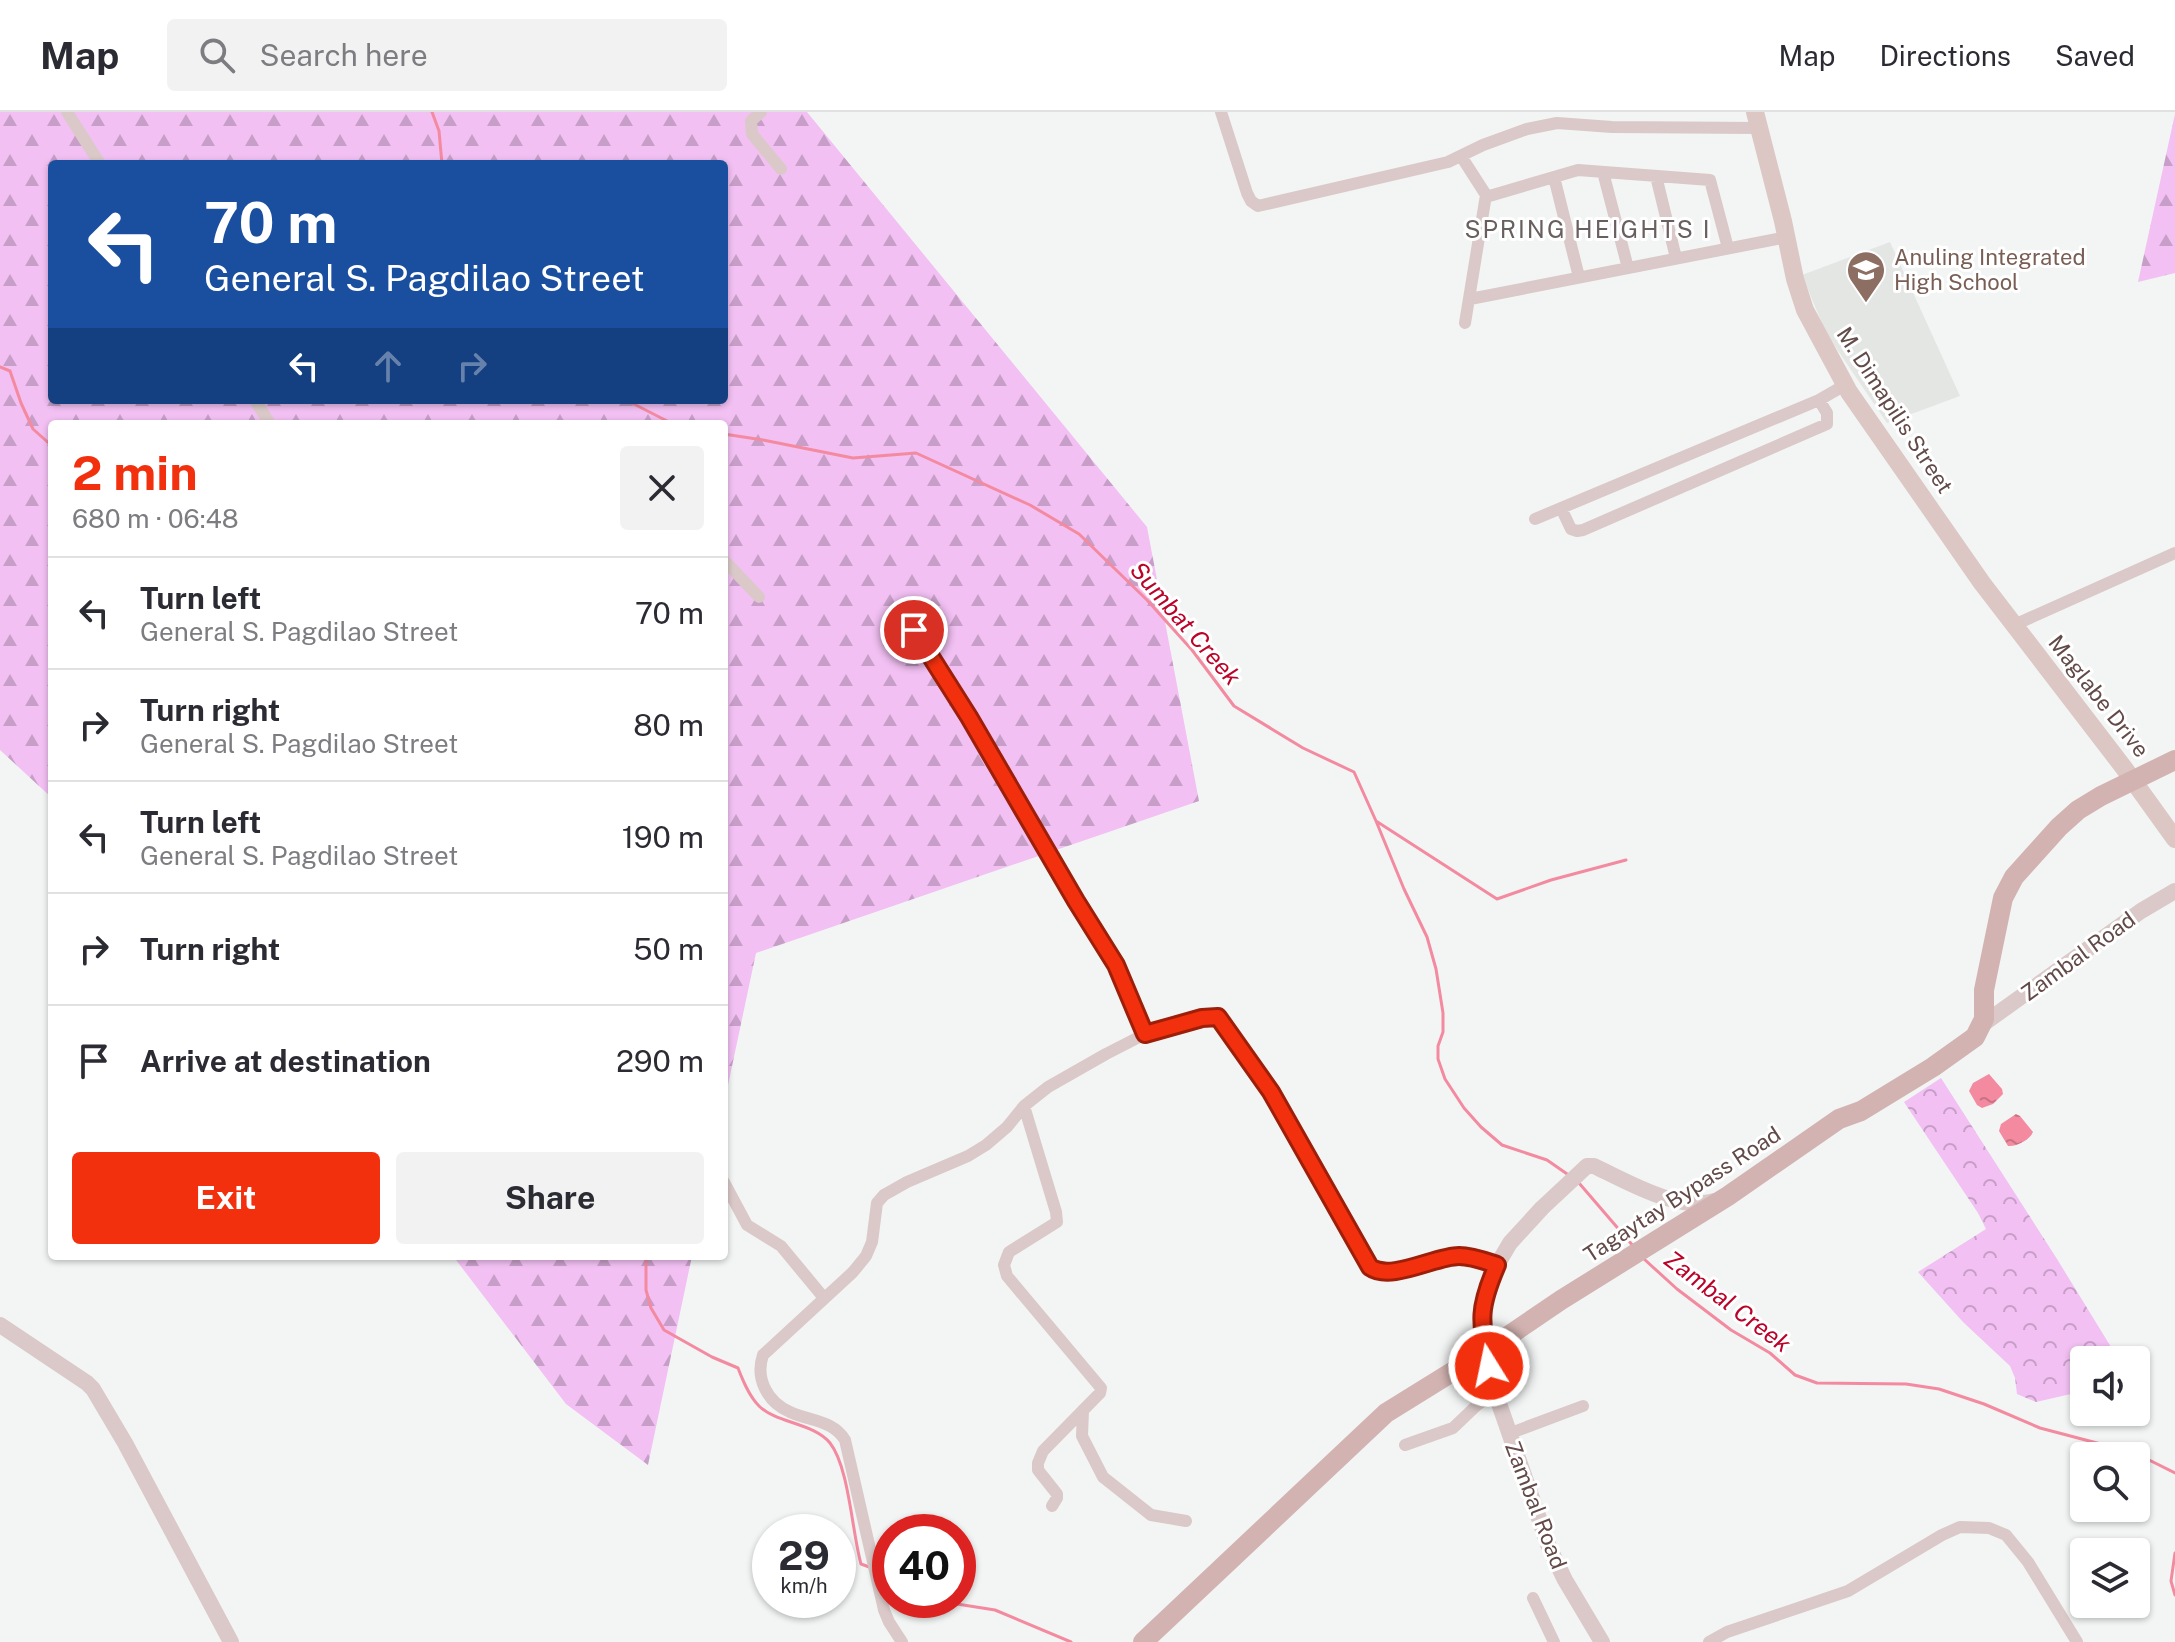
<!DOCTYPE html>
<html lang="en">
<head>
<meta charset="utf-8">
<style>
	:root { --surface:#fff; --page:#f2f2f3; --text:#2b2b33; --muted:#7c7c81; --line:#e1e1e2; --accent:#f3300e }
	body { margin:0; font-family:"Public Sans",sans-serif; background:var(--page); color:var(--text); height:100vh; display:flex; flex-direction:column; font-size:30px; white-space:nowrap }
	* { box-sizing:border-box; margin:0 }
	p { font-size:26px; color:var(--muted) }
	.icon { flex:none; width:44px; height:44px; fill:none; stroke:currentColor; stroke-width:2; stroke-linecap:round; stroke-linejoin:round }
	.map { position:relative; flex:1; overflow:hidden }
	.panel { position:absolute; left:48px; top:308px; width:680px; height:840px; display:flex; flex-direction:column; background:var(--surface); border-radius:8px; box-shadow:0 2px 6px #0004 }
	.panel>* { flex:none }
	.top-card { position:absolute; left:48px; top:48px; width:680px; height:244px; border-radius:8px; box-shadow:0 2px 6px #0004; background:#1a4fa0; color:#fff; overflow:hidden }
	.fabs { position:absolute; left:2070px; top:1234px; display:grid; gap:16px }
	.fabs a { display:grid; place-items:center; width:80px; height:80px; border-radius:8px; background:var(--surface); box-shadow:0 2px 6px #0004; font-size:40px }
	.speed { position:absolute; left:752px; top:1402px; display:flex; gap:16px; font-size:40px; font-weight:700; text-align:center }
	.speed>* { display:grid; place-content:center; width:104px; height:104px; border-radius:50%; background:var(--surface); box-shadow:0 2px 6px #0004; line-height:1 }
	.speed small { font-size:20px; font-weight:400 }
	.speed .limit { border:12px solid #d22; background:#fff; color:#111 }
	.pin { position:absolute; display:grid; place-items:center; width:68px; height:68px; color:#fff; margin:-34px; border:4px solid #fff; border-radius:50%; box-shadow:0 2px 8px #0007 }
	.me { position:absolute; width:88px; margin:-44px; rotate:350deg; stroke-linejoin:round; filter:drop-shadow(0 0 6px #0008) }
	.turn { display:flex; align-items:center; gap:28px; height:168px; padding:0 24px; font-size:36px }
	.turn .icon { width:104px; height:104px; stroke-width:2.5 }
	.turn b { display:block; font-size:56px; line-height:68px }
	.lanes { display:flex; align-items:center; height:76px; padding:0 24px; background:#0003; justify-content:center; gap:40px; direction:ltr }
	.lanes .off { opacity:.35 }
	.round { display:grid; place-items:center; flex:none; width:84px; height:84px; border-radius:8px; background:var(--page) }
	.head { display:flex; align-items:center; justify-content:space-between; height:136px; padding:0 24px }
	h1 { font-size:48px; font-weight:700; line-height:60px; color:var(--accent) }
	.primary-button { display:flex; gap:16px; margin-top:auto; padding:16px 24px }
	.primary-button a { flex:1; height:92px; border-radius:8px; background:var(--accent); color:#fff; font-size:32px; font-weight:700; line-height:92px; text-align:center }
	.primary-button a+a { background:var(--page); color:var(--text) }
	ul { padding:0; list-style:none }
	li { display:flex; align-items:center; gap:24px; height:112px; padding:0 24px; border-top:2px solid var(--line) }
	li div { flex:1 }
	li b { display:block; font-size:30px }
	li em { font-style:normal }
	header { display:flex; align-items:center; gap:48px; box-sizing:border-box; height:112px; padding:0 40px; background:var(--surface); border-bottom:2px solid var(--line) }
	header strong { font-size:38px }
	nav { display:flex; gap:44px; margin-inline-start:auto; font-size:28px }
	.search { width:560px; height:72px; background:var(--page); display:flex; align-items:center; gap:20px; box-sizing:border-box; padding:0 28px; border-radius:8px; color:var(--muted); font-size:30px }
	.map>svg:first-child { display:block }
	.education { fill:#e4e6e4 }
	.forest { fill:url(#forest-firs); fill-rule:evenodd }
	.park { fill:url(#park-crowns) }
	.water { fill:url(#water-ripples) }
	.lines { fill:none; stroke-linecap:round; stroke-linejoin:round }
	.stream { stroke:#f38aa0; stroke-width:3 }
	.minor { stroke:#dac9c8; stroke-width:12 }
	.tertiary { stroke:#dac9c8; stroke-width:16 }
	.secondary { stroke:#dcc7c4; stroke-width:18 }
	.primary { stroke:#d2b3b1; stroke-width:20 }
	.route-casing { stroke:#9e1f09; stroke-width:20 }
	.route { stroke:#f3300e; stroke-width:14 }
	.labels { text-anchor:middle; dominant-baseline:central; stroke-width:6; stroke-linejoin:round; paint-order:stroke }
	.education-label { font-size:22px; fill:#785e54; stroke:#fff; text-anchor:start }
	.street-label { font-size:22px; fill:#624a48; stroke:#fff }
	.neighbourhood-label { font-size:24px; letter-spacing:2px; fill:#685f5e; stroke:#fff }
	.water-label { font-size:24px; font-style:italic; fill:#bb0228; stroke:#fff }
</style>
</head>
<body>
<header>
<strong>Map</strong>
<div class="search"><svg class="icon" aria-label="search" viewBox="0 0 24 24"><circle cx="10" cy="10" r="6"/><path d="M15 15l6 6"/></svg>Search here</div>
<nav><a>Map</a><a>Directions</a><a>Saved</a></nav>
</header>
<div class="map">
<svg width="2175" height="1530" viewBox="0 0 2175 1530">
	<defs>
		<pattern id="forest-firs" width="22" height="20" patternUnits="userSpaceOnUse" patternTransform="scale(2)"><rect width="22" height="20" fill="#f2c0f3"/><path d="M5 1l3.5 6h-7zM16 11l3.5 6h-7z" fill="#c79ec7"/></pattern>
		<pattern id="park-crowns" width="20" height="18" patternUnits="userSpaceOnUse" patternTransform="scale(2)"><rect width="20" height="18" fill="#f2c0f3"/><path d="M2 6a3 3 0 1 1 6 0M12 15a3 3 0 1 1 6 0" fill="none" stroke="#c79ec7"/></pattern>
		<pattern id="water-ripples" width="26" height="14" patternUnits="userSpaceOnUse" patternTransform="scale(2)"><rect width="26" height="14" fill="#f38aa0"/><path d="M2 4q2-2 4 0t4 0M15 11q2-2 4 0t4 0" fill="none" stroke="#c87384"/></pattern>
	</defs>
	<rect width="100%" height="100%" fill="#f2f5f4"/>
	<path class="education" d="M1890 130 1960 284 1887 311 1826 221 1802 163Z"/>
	<path class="forest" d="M0 0H807L1147 415 1199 689 756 841 724 992V312H52V686L0 638ZM52 52H724V288H52Z
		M2175 2V161L2138 170Z
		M453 1144H692L648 1353 566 1292Z"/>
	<path class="park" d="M1941 966 2057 1147 2119 1248H2084V1279L2036 1290 2017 1282 2015 1266 2010 1254 1963 1210 1918 1160 1986 1117 1978 1101 1904 990Z"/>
	<path class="water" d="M1989 962 2002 977 2003 982 1993 992 1982 996 1977 993 1969 979 1973 971Z
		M2016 1002 2020 1004 2033 1020C2030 1028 2016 1035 2008 1034L1999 1019 2001 1012Z"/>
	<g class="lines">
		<path class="stream" d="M432 0 439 19 442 52
			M0 255 10 259 21 291 33 317 52 334
			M626 288 673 312
			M724 322 763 328 853 346 916 341 1030 393 1079 422 1147 488 1192 538 1234 594 1303 636 1354 660 1376 709 1497 787 1551 768 1626 748
			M1376 709 1404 777 1427 825 1436 857 1443 901V920L1438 934V947L1445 967 1464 996 1481 1015 1502 1033 1547 1048 1570 1064
			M1579 1071 1634 1135
			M646 1144V1178L651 1196 664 1218 712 1245 738 1256C743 1269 749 1284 759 1294 776 1311 814 1311 830 1331 849 1355 852 1420 861 1452L872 1456
			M1644 1147 1677 1177 1731 1218 1770 1241 1795 1263 1817 1271 1906 1272 1939 1277 1984 1292 2040 1316 2135 1341 2175 1361
			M2175 1441 2171 1469 2175 1483
			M879 1459 890 1464
			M946 1488 957 1492 995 1498 1071 1530"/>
		<path class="minor" d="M67 0 100 52
			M761 0 751 9 752 22 781 57
			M1221 0 1247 81 1251 89 1258 94 1448 50 1483 33 1527 17 1557 11 1612 15 1758 16
			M1461 44 1486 83 1465 211
			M1603 60 1628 156
			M1656 64 1676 146
			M1554 65 1579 165
			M1486 85 1578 58 1710 68 1728 136
			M1470 187 1787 125
			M255 288 270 312
			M1561 396 1571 417 1577 419 1583 418 1827 312V301L1819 288
			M1535 407 1819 288 1845 273
			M724 448 759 485
			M2014 513 2175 441
			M914 518 969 605 1076 789 1116 853 1145 922
			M1024 994 1056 1100 1057 1110 1009 1140 1004 1153 1007 1164 1101 1276 1100 1281 1043 1339 1038 1351V1358L1057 1382V1386L1052 1394
			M724 1070 747 1113 781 1134 824 1186
			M1083 1298 1082 1324 1103 1365 1151 1403 1186 1409
			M1508 1322 1583 1294
			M1405 1333 1453 1316 1476 1294 1495 1280
			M1533 1486 1554 1530
			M902 1530 889 1510 884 1498 845 1328C833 1308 809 1309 790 1300 767 1290 755 1266 763 1243L853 1160 866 1144 872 1130 877 1091 884 1083 907 1070 968 1044 986 1033 1007 1015 1024 994 1048 975 1106 942 1145 922 1202 906 1218 905 1271 980 1370 1155 1381 1160 1392 1159 1459 1144 1476 1146 1497 1153
			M1709 1530 1727 1520 1848 1479 1942 1423 1960 1415 1989 1416 2006 1423 2028 1450 2077 1530"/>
		<path class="tertiary" d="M1983 912 2141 799 2175 779
			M0 1213 87 1271 93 1277 125 1331 231 1530
			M1602 1530 1565 1468 1549 1435 1495 1280 1481 1209 1485 1183 1497 1153 1510 1131 1542 1096 1587 1054H1594C1628 1070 1678 1100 1715 1089"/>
		<path class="secondary" d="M1755 0 1783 109 1795 167 1805 198 1849 280 1982 471 2124 656 2175 727"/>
		<path class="primary" d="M1143 1530 1386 1301 1486 1239 1561 1188 1728 1084 1839 1007 1861 999 1933 955 1975 925 1984 907V878L2003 786 2014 765 2059 715 2078 698 2101 684 2175 648"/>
	</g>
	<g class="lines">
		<g class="route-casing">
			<path id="route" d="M914 518 969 605 1076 789 1116 853 1145 922 1202 906 1218 905 1271 980 1370 1155C1391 1170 1435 1144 1459 1144 1472 1144 1485 1149 1497 1153 1478 1197 1480 1207 1489 1254"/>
		</g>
		<use href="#route" class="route"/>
	</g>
	<defs>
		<g id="school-pin" transform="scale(2)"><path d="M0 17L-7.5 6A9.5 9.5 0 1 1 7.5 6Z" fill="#8d6e63" stroke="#fff"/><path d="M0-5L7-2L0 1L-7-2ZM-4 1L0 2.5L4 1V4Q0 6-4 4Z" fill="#fff"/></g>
	</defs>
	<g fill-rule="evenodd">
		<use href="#school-pin" x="1866" y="158"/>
	</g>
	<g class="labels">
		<g class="education-label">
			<text x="1894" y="145">Anuling Integrated<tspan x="1894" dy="25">High School</tspan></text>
		</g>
		<g class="street-label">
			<text transform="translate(1895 298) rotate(57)">M. Dimapilis Street</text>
			<text transform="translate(2099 584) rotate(52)">Maglabe Drive</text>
			<text transform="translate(2078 844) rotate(-36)">Zambal Road</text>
			<text transform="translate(1682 1082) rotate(-33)">Tagaytay Bypass Road</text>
			<text transform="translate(1536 1393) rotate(69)">Zambal Road</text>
		</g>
		<g class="neighbourhood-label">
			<text x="1588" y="117">SPRING HEIGHTS I</text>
		</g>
		<g class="water-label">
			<text transform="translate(1186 511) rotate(49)">Sumbat Creek</text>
			<text transform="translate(1728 1189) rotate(37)">Zambal Creek</text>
		</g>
	</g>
</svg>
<div class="fabs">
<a><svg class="icon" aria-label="sound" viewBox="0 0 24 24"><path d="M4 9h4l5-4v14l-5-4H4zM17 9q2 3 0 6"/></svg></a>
<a><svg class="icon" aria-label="search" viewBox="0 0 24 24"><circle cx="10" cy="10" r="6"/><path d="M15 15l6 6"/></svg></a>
<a><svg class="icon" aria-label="layers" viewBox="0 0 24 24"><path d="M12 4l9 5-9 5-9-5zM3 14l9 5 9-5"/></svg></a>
</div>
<div class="speed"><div>29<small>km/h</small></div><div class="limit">40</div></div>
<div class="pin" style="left:914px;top:518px;background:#d93025"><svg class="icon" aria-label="arrive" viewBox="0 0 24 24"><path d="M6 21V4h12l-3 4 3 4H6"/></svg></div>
<svg class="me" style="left:1489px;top:1254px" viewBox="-20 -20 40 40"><circle r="17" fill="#f3300e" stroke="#fff" stroke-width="3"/><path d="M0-11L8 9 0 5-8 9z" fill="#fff"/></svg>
<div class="top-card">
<div class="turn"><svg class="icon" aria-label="left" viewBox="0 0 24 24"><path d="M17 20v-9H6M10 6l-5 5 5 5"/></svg><div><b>70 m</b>General S. Pagdilao Street</div></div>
<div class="lanes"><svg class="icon" aria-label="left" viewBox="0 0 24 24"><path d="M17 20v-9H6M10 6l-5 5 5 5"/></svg><svg class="icon off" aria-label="ahead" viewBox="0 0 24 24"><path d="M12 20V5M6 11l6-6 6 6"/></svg><svg class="icon off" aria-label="right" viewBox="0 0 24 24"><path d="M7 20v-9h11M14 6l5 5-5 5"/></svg></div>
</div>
<section class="panel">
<div class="head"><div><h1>2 min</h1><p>680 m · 06:48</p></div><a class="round"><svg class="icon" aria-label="close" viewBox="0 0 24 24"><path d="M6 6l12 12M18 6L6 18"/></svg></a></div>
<ul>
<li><svg class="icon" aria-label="left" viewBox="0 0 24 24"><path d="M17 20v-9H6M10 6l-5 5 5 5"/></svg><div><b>Turn left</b><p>General S. Pagdilao Street</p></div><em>70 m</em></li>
<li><svg class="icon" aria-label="right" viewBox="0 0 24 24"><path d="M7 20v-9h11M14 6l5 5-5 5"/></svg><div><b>Turn right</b><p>General S. Pagdilao Street</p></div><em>80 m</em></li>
<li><svg class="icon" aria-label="left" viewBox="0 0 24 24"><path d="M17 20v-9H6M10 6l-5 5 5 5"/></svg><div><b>Turn left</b><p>General S. Pagdilao Street</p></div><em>190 m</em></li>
<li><svg class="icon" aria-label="right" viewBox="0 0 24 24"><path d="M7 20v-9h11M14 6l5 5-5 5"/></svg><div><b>Turn right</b></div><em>50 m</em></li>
<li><svg class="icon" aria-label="arrive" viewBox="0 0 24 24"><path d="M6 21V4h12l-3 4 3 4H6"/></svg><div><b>Arrive at destination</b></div><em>290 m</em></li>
</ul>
<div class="primary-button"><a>Exit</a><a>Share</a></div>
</section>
</div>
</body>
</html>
